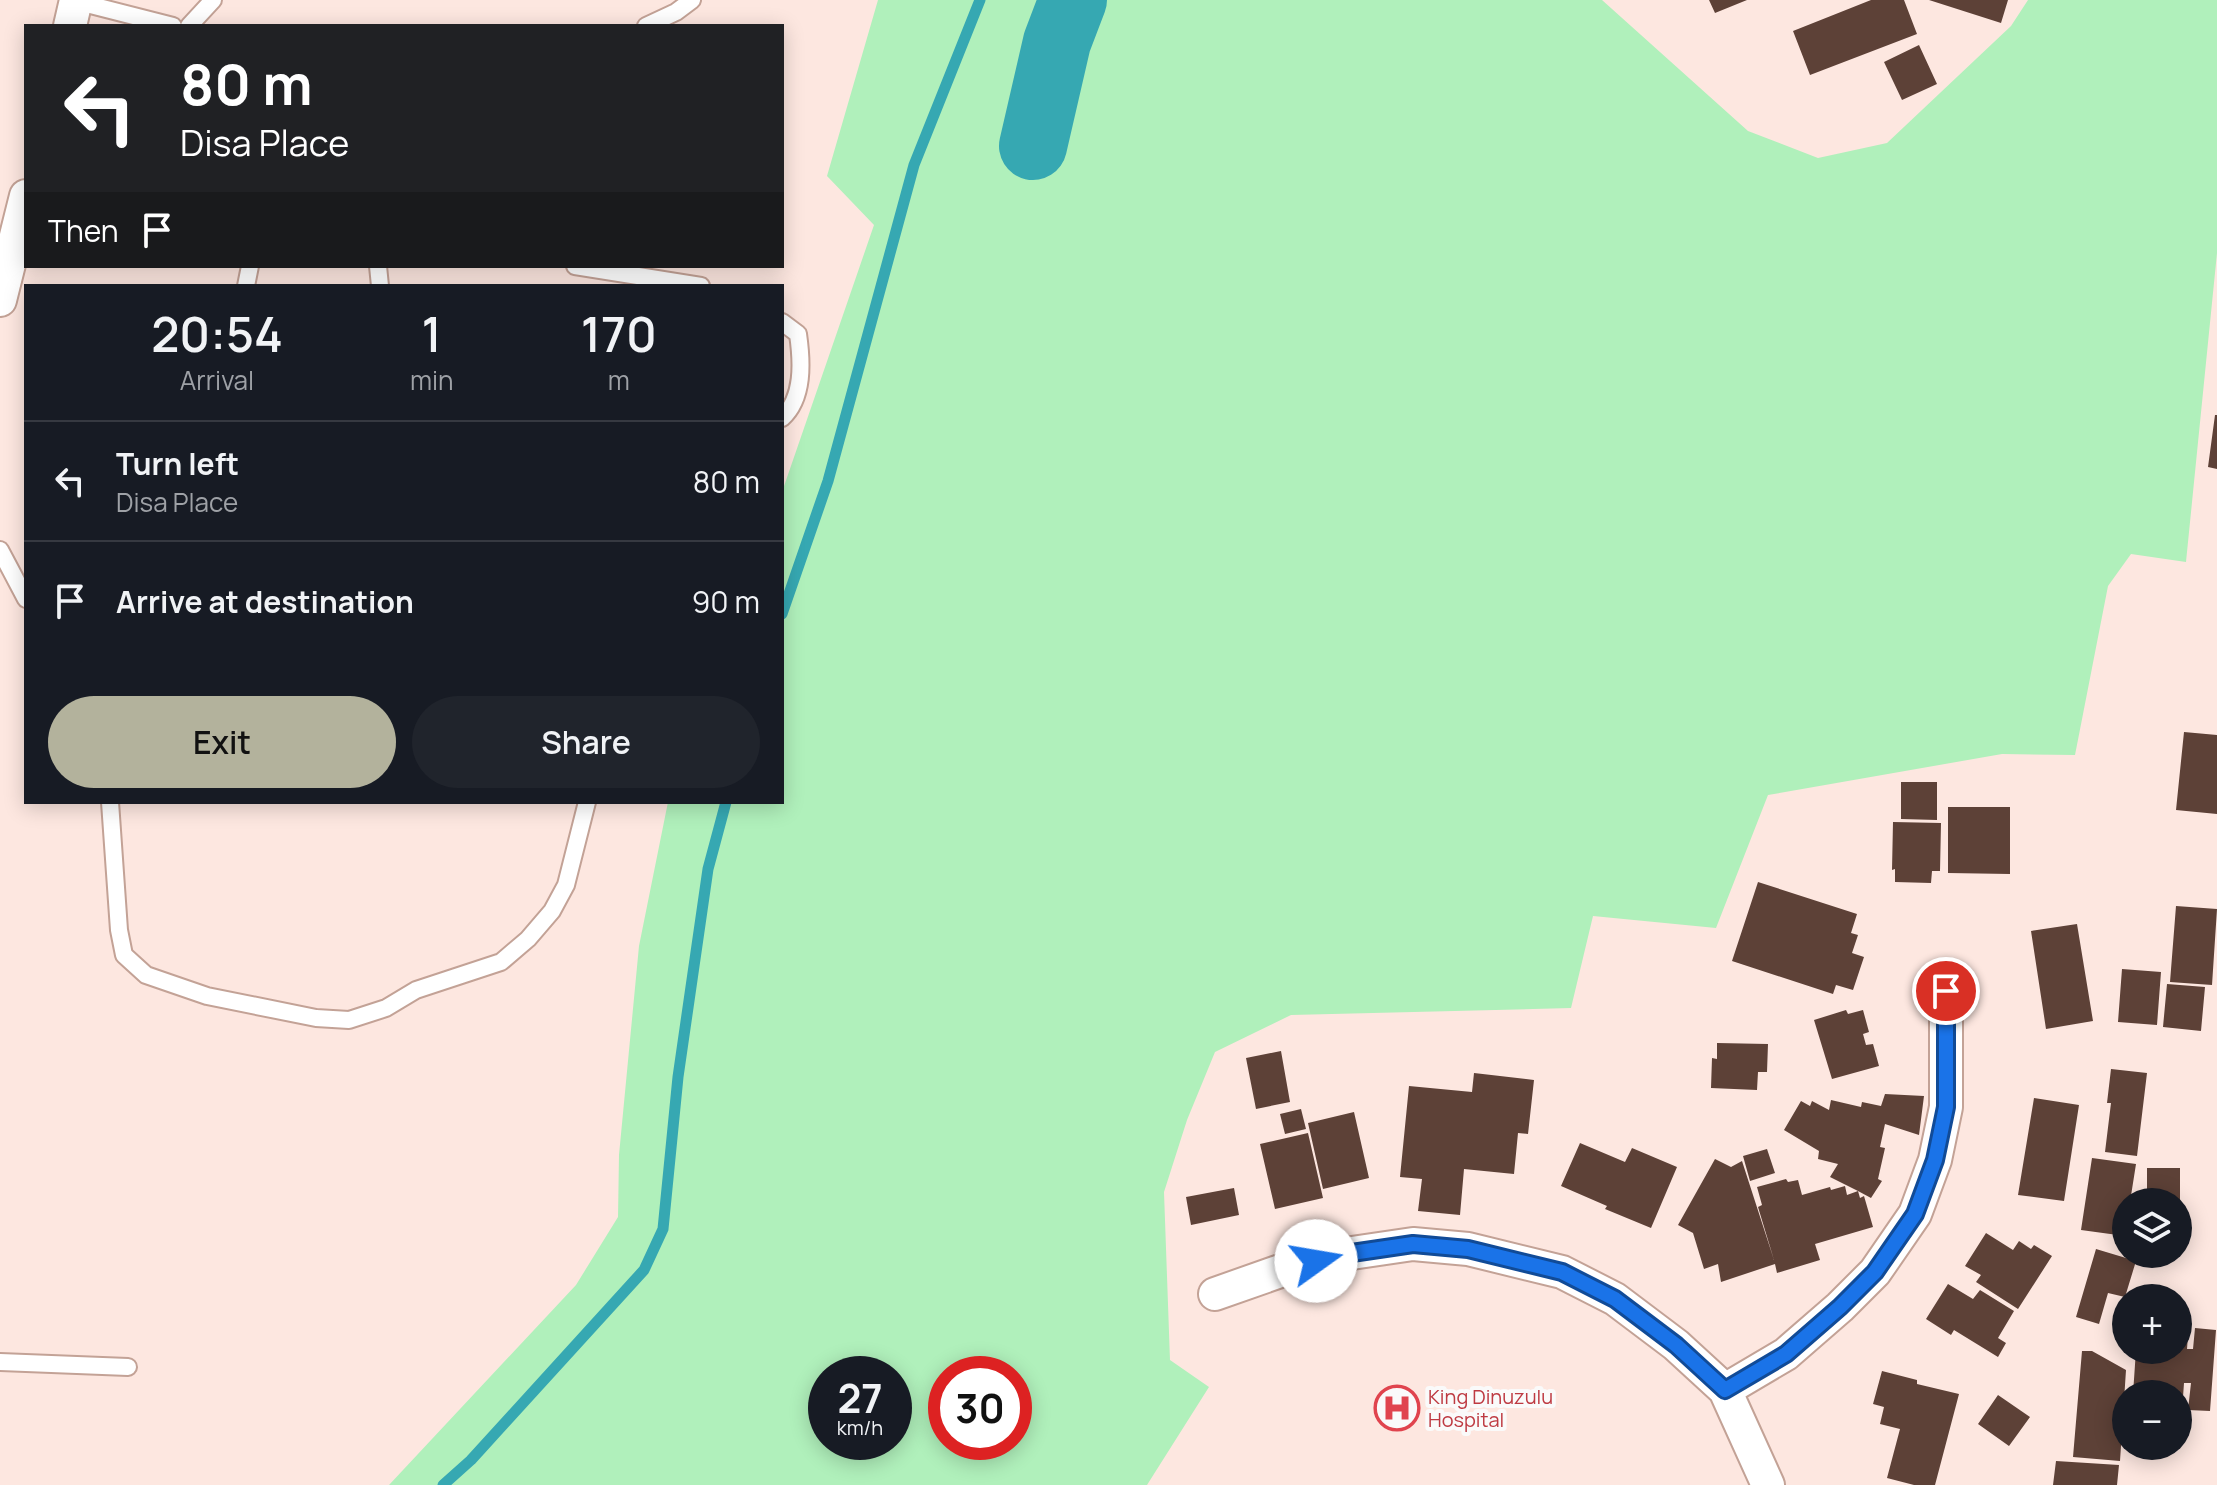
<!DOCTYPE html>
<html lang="en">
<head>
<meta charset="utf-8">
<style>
	:root { --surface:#171b24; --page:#20242c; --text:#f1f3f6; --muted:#9ea1a6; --line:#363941; --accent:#b3b29c }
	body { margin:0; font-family:Manrope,sans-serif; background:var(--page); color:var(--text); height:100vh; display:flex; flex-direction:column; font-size:30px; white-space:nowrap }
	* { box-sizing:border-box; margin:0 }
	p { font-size:26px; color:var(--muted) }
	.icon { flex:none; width:44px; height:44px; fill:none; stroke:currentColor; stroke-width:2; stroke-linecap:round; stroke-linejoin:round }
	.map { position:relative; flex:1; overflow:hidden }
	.drawer { position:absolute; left:24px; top:284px; width:760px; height:520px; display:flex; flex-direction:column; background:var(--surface); border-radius:0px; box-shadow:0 4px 20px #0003 }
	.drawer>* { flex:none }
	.guide { position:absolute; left:24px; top:24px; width:760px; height:244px; border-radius:0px; box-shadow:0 4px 20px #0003; background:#202124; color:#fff; overflow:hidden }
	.tools { position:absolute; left:2112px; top:1188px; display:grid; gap:16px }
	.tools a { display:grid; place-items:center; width:80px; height:80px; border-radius:50%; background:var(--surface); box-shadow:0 4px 20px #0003; font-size:40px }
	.speed { position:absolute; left:808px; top:1356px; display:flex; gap:16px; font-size:40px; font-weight:700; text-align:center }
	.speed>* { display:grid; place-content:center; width:104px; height:104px; border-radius:50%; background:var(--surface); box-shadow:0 4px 20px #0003; line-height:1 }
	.speed small { font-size:20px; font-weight:400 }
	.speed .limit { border:12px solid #d22; background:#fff; color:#111 }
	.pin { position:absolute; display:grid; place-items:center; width:68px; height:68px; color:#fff; margin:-34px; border:4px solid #fff; border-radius:50%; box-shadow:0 2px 8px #0007 }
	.me { position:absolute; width:88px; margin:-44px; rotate:77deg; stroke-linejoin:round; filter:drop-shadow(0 0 6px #0008) }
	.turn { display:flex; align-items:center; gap:28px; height:168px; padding:0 24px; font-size:36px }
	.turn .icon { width:104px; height:104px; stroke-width:2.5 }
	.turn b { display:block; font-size:56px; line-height:68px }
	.then { display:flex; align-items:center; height:76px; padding:0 24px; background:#0003; gap:16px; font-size:30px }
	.eta { display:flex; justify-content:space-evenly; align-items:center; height:136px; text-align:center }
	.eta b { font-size:48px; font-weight:600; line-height:56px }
	.action { display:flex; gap:16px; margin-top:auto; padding:16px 24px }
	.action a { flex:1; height:92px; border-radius:48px; background:var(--accent); color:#111; font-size:32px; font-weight:600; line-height:92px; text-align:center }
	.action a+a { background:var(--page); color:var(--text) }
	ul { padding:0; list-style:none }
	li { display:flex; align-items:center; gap:24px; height:120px; padding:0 24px; border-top:2px solid var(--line) }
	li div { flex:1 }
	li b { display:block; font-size:30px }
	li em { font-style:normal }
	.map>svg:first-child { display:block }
	.green { fill:#b0f0bb; fill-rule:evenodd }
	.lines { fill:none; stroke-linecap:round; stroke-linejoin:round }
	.stream { stroke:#36a8b2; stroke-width:11 }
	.river { stroke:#36a8b2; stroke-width:68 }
	.building { fill:#5d4137 }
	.lane-casing { stroke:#c3a296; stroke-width:20 }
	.street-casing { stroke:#c3a296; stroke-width:36 }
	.lane { stroke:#fff; stroke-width:16 }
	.street { stroke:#fff; stroke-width:32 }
	.route-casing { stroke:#114b97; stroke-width:20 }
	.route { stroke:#1a73e8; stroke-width:14 }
	.labels { text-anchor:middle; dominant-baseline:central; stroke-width:8; stroke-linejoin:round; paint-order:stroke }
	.health-label { font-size:20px; fill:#be3a42; stroke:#fafafa; text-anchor:start }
</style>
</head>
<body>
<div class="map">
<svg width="2217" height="1485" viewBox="0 0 2217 1485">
	<rect width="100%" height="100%" fill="#fde7e0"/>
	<path class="green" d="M878 0H1602L1748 131 1818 158 1887 143 2011 26 2028 0H2217V253L2186 562 2131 554 2108 586 2075 755 2002 754 1768 795 1716 928 1593 916 1571 1008 1291 1015 1215 1052 1187 1120 1164 1192 1170 1360 1209 1387 1147 1485H389L576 1285 618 1217 619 1155 639 946 668 802H782V492L874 225 827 176ZM826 1374H894V1442H826ZM946 1374H1014V1442H946Z"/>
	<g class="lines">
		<path class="stream" d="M782 614 828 481 914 165 980 0
			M443 1485 471 1460 644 1270 663 1229 678 1077 708 869 726 802"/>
		<path class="river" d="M1033 146 1057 42 1073 0"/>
	</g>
	<path class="building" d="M1709 0H1747L1715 13Z
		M1871 0H1904L1917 34 1810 75 1793 31Z
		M1929 0H2008L2001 23Z
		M1919 45 1937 84 1902 100 1884 62Z
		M2215 415H2217V469L2208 467Z
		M2184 732 2217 735V814L2176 810Z
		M1901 782H1937V820L1901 819Z
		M1948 807H2010V874L1948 873Z
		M1893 822 1941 823 1940 871H1932L1931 883 1895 882V869L1892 870Z
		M1758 882 1857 914 1851 933 1858 935 1852 953 1864 957 1853 990 1836 985 1833 994 1732 961Z
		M2176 906 2217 909 2212 985 2170 982Z
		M2077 924 2093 1021 2046 1029 2031 931Z
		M2122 969 2161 972 2157 1025 2118 1022Z
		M2167 984 2205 987 2201 1031 2163 1027Z
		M1846 1010 1848 1014 1863 1010 1869 1032 1863 1034 1866 1045 1873 1044 1879 1066 1832 1079 1814 1020Z
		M1717 1043 1768 1044 1767 1072H1758L1757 1090 1711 1088 1712 1058 1717 1059Z
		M1281 1051 1290 1102 1256 1109 1246 1058Z
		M2111 1069 2147 1073 2137 1156 2105 1152 2111 1103H2107Z
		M1474 1073 1534 1080 1528 1134 1518 1133 1514 1174 1464 1169 1460 1215 1418 1211 1422 1179 1400 1177 1409 1086 1472 1092Z
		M1885 1094 1924 1096 1919 1135 1885 1124 1880 1147 1885 1148 1878 1179 1882 1181 1871 1198 1858 1191 1860 1198 1864 1196 1873 1227 1815 1244 1820 1260 1777 1273 1775 1264 1721 1282 1718 1264 1704 1269 1693 1233 1678 1225 1715 1159 1731 1167 1742 1161 1774 1260 1758 1207 1762 1205 1757 1187 1786 1179 1788 1182 1798 1180 1802 1195 1830 1187 1831 1190 1845 1186 1847 1195 1858 1191 1830 1177 1838 1164 1818 1159 1819 1151 1784 1130 1801 1101 1810 1106 1812 1101 1829 1110 1831 1100 1861 1107 1862 1102 1881 1106Z
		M2034 1098 2079 1105 2064 1201 2018 1195Z
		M1301 1109 1306 1129 1285 1134 1280 1114Z
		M1354 1112 1369 1178 1323 1189 1308 1123Z
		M1308 1133 1323 1198 1275 1209 1260 1144Z
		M1580 1143 1625 1162 1632 1148 1677 1167 1651 1228 1605 1209 1607 1206 1561 1186Z
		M1767 1149 1775 1173 1750 1181 1743 1156Z
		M2092 1158 2136 1164 2130 1202H2126L2125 1236 2081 1230Z
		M2147 1168H2180V1202H2147Z
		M1234 1188 1239 1215 1191 1225 1186 1197Z
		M1986 1233 2013 1250 2019 1241 2031 1249 2034 1245 2052 1256 2018 1309 1976 1282 1981 1275 1965 1266Z
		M2096 1249 2136 1261 2125 1297 2108 1293 2099 1324 2076 1317Z
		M1948 1284 1973 1299 1980 1290 2014 1311 1998 1338 2006 1343 1998 1357 1954 1330 1951 1335 1926 1319Z
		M2195 1328 2216 1330 2210 1411 2188 1410 2191 1383H2184L2182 1411 2178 1410V1394H2133L2136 1350H2178V1334L2188 1335 2187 1349H2193Z
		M2082 1351H2092L2126 1370 2120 1461 2073 1457Z
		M1882 1371 1917 1380V1384L1959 1394 1935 1485H1914L1887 1478 1900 1429 1880 1424 1884 1407 1873 1404Z
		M1998 1395 2030 1417 2009 1446 1978 1424Z
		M2056 1461 2119 1465 2117 1485H2053Z"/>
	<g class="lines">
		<g class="lane-casing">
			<path id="lane" d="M71 0 173 26
				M189 26 213 0
				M646 26 676 12 692 0
				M378 266 380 286
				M575 266 701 286
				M246 286 250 266
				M782 322 798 334C802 362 804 398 782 418
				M0 550 26 599
				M110 802 119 930 124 955 146 975 207 996 316 1018 349 1020 386 1008 416 990 501 962 528 939 552 911 566 885 587 802
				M0 1362 128 1367"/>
		</g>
		<g class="street-casing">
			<path id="street" d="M70 26 76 0
				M0 300 26 196
				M1215 1294 1286 1269 1345 1254 1413 1244 1468 1249 1562 1272 1615 1299 1676 1345 1725 1390 1768 1485
				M1725 1390 1786 1354 1840 1307 1875 1272 1915 1214 1935 1160 1946 1107V991"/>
		</g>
		<use href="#lane" class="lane"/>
		<use href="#street" class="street"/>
	</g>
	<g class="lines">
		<g class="route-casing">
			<path id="route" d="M1316 1261 1345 1254 1413 1244 1468 1249 1562 1272 1615 1299 1676 1345 1725 1390 1786 1354 1840 1307 1875 1272 1915 1214 1935 1160 1946 1107V991"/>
		</g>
		<use href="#route" class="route"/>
	</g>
	<defs>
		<g id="hospital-ring" transform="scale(2.3)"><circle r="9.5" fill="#fafafa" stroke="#e0444e" stroke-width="1.5"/><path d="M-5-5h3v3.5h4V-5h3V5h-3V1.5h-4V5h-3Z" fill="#e0444e"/></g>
	</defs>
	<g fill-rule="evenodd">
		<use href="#hospital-ring" x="1397" y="1408"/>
	</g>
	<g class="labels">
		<g class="health-label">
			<text x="1428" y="1396">King Dinuzulu<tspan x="1428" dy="23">Hospital</tspan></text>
		</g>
	</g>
</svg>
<div class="tools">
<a><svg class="icon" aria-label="layers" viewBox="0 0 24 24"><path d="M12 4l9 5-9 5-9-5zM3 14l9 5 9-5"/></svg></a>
<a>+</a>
<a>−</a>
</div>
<div class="speed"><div>27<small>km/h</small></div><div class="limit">30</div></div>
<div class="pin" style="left:1946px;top:991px;background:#d93025"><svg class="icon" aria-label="arrive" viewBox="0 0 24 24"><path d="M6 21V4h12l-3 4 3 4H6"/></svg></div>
<svg class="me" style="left:1316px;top:1261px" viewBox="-20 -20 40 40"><circle r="19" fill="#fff"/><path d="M0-13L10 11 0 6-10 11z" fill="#1a73e8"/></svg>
<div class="guide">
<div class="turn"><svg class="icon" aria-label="left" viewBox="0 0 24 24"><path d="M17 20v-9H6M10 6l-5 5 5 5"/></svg><div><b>80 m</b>Disa Place</div></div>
<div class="then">Then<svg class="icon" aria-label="arrive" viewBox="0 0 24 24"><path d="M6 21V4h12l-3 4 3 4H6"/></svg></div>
</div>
<section class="drawer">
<div class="eta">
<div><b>20:54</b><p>Arrival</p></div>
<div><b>1</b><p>min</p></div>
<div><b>170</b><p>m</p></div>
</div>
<ul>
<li><svg class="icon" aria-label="left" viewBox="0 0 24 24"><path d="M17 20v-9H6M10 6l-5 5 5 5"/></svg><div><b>Turn left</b><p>Disa Place</p></div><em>80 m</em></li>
<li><svg class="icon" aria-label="arrive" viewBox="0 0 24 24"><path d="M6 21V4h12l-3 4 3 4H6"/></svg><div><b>Arrive at destination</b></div><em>90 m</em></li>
</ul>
<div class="action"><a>Exit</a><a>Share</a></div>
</section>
</div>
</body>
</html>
